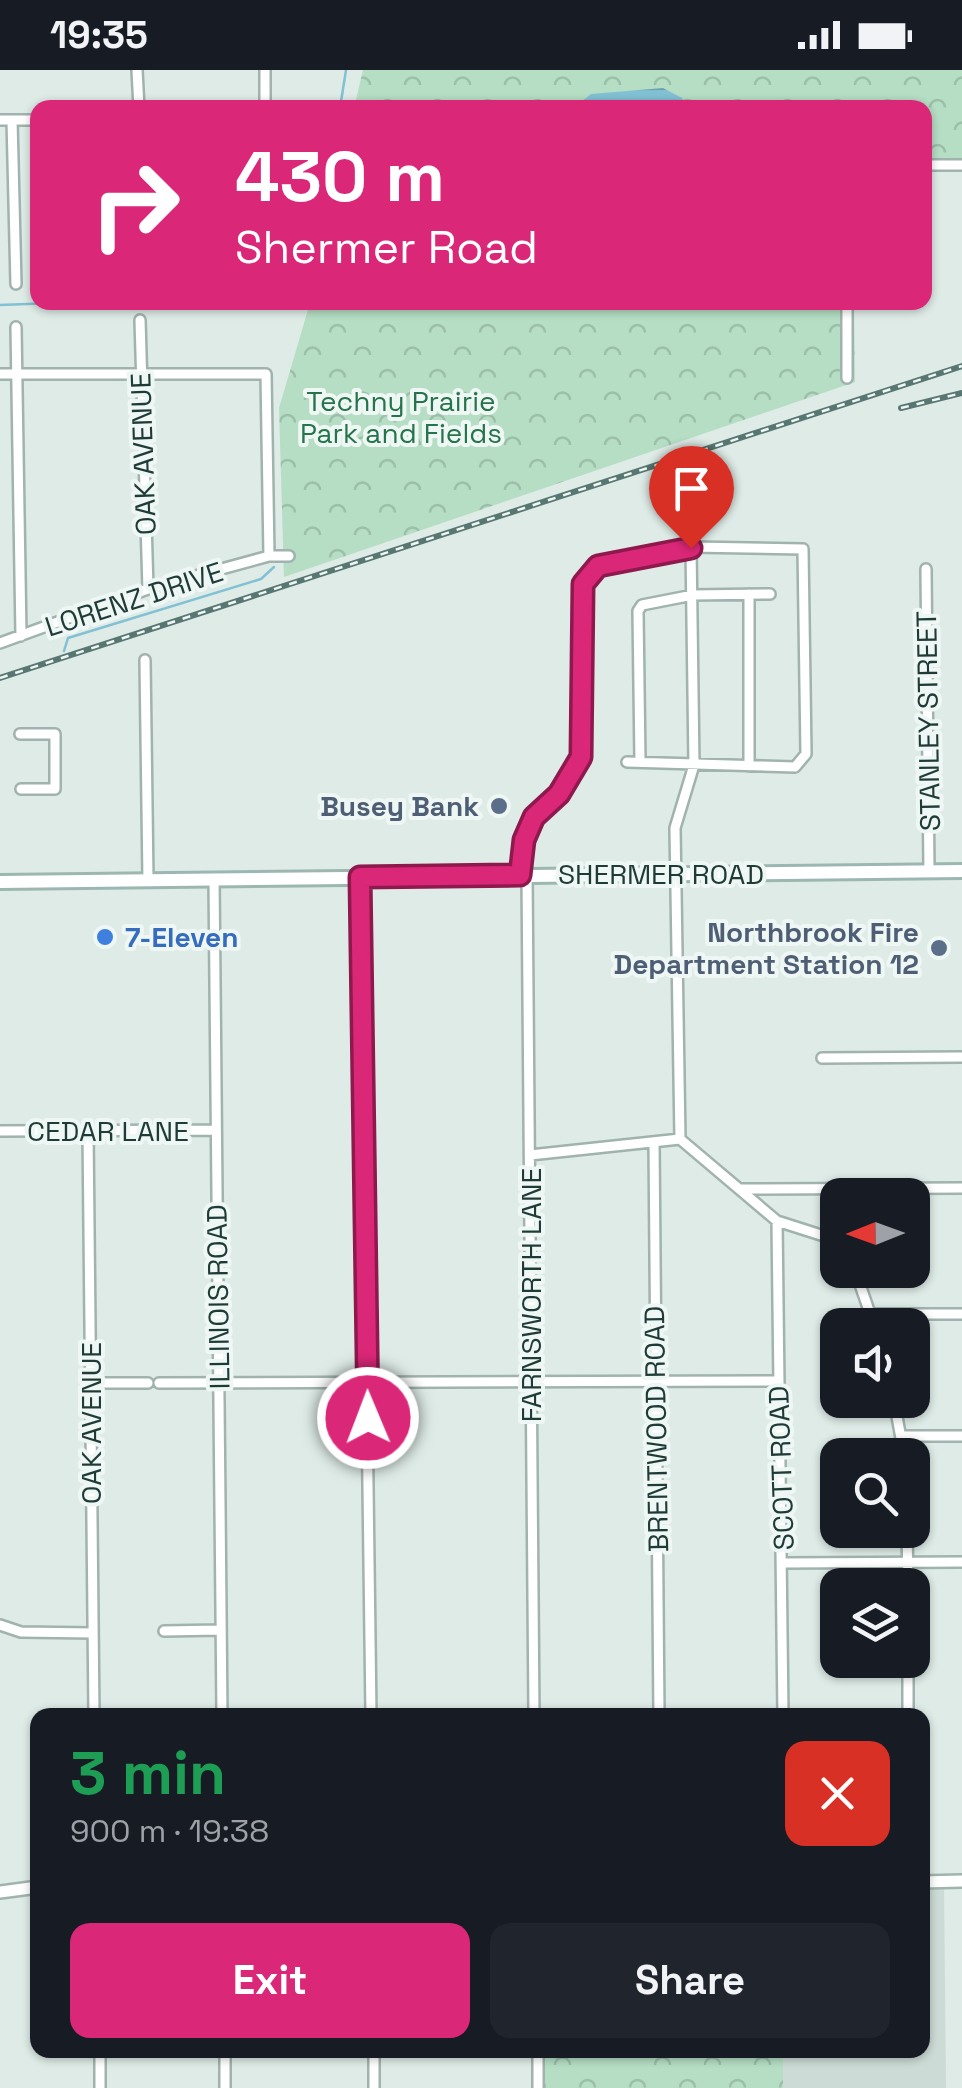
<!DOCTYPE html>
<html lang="en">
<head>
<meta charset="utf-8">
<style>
	:root { --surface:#171b24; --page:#20242c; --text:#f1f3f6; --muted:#9ea1a6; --accent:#db2777 }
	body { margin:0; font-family:"Space Grotesk",sans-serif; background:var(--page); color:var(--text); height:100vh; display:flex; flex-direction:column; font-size:38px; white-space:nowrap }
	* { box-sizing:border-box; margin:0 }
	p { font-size:32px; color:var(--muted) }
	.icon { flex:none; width:55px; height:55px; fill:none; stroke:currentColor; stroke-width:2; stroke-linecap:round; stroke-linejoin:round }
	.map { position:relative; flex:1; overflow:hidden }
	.details { position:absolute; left:30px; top:1638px; width:900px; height:350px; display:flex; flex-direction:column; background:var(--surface); border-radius:20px; box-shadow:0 2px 8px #0004 }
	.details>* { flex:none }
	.top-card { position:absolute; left:30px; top:30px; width:902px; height:210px; border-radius:20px; box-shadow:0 2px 8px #0004; background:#db2777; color:#fff; overflow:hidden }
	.needle { width:65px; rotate:269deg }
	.tools { position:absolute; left:820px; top:1108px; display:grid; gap:20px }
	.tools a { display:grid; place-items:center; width:110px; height:110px; border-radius:20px; background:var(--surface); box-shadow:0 2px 8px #0004; font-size:50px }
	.pin { position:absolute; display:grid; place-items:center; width:85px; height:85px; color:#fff; margin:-102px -42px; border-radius:50% 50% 50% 0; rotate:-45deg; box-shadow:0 0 10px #0007 }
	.pin .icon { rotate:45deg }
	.me { position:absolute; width:110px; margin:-55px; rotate:359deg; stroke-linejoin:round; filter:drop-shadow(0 0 8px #0008) }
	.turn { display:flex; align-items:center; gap:35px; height:210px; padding:0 40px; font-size:45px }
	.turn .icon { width:130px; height:130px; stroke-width:2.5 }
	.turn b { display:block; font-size:70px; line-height:85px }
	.round { display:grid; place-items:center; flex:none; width:105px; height:105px; border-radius:20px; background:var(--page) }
	.head { display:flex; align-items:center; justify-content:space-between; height:170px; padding:0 40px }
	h1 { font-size:60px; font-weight:700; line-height:75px; color:#1e9e55 }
	.cta { display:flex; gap:20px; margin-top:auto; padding:20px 40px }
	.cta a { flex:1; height:115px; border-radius:20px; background:var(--accent); color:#fff; font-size:40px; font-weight:700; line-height:115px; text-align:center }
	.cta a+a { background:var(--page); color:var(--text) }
	.status { display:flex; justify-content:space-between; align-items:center; height:70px; padding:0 50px; background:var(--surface); direction:ltr }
	.status svg { height:28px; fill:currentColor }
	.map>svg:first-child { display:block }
	.built { fill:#ccdbd5 }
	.park { fill:url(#park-crowns) }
	.pitch { fill:#b5dec4 }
	.water { fill:url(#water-rules) }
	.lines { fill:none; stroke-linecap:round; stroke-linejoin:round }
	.stream { stroke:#82c0d4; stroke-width:2.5 }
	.minor-casing { stroke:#a1b3ae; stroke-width:14 }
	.tertiary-casing { stroke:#a1b3ae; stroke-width:16 }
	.secondary-casing { stroke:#9cb7b0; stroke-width:18 }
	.minor { stroke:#fff; stroke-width:9 }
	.tertiary { stroke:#fff; stroke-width:11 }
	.secondary { stroke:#fff; stroke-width:12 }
	.rail-casing { stroke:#587772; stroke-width:6 }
	.rail { stroke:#eff7f4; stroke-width:2.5; stroke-dasharray:8; stroke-linecap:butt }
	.route-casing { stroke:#8e194d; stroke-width:25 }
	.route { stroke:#db2777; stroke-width:18 }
	.service-dot { fill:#5c6f8a; stroke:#eff7f4; stroke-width:4 }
	.shop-dot { fill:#3f7fe0; stroke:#eff7f4; stroke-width:4 }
	.labels { text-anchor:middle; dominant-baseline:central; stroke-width:8; stroke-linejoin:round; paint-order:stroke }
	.park-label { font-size:28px; fill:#26744c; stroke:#eff7f4 }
	.street-label { font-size:28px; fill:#1e3b36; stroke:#eff7f4 }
	.service-label { font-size:28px; font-weight:bold; fill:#4e5e75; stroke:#eff7f4; text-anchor:end }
	.shop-label { font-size:28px; font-weight:bold; fill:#366cbe; stroke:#eff7f4; text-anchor:start }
</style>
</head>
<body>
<div class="status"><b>19:35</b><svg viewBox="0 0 49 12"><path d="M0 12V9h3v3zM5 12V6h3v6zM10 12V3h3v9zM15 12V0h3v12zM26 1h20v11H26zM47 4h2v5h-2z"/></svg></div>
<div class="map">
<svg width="962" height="2018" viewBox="0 0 962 2018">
	<defs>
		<pattern id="park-crowns" width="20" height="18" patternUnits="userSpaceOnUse" patternTransform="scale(2.5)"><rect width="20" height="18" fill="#b5dec4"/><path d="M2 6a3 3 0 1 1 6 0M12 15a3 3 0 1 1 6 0" fill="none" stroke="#9bbfa9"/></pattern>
		<pattern id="water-rules" width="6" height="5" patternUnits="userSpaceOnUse" patternTransform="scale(2.5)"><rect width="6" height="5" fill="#82c0d4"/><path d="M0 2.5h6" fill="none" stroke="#6a9dad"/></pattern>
	</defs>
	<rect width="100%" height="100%" fill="#deebe6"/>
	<path class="built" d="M923 1817H944L946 2018H783V1980H922Z"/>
	<path class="park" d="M363 0H962V102H925V38H354Z
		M310 233H854L855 312 284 507 279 338Z
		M543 1980H783V2018H543Z"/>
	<path class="pitch" d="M564 1980H646L639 2000H584L565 1986Z"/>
	<path class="water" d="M663 18 682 28 686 37H575L591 24Z"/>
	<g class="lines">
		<path class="stream" d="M340 38 346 0
			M0 235 80 232
			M64 581 68 568 261 509 274 497
			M390 799H403
			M374 800 383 799"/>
		<g class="minor-casing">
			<path id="minor" d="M137 0 139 38
				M265 0V38
				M0 50H38
				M12 50 16 214
				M925 95H962
				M140 250 148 519
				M16 257 21 566
				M0 304H266L269 486
				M847 308V232
				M926 499 929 802
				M749 524V696
				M0 573 148 519 269 486H289
				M145 590 148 810
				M20 664H55V719H21
				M640 692 638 541 642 535 693 525 770 524
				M520 805C526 732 558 745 579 692 594 654 582 559 583 514L598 495 691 477 803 479 806 684 795 697 627 692
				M527 805 534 1645
				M360 807 371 1645
				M214 809 222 1645
				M822 988 962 987
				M0 1061 216 1060
				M88 1061 94 1645
				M680 1069 675 758 694 695 691 477
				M654 1072 659 1645
				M530 1085 680 1069 777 1151 824 1166 838 1178
				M739 1119 962 1118
				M777 1151 783 1645
				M855 1200 874 1255
				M871 1244H962
				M91 1313H148
				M159 1313 778 1311
				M894 1330 904 1385
				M903 1366H962
				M907 1460 908 1515
				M784 1493 962 1492
				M0 1555 21 1562 92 1563
				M164 1561 220 1560
				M908 1645V1590
				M100 1980V2018
				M374 1980V2018
				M538 1980V2018
				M225 2018V1980"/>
		</g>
		<g class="tertiary-casing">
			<path id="tertiary" d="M922 1812 962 1811
				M0 1822 38 1817"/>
		</g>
		<g class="secondary-casing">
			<path id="secondary" d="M0 812 962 801"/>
		</g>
		<use href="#minor" class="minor"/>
		<use href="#tertiary" class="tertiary"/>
		<use href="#secondary" class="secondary"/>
		<g class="rail-casing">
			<path id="rail" d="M901 338 962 323
				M0 608 962 296"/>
		</g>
		<use href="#rail" class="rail"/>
	</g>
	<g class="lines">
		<g class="route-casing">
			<path id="route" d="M368 1348 360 807 520 805 524 770 534 747 559 724 581 687 583 514 598 496 691 478"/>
		</g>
		<use href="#route" class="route"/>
	</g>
	<g class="service-dot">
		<circle cx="499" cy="736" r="10"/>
		<circle cx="939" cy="878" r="10"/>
	</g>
	<circle class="shop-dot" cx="105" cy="867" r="10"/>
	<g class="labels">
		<g class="park-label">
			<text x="401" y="331">Techny Prairie<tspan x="401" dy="32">Park and Fields</tspan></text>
		</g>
		<g class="street-label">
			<text transform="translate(143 384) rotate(-92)">OAK AVENUE</text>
			<text transform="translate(134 529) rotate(-18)">LORENZ DRIVE</text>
			<text transform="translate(928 651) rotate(-91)">STANLEY STREET</text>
			<text x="661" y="804">SHERMER ROAD</text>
			<text x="108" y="1061">CEDAR LANE</text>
			<text transform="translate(531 1225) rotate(-90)">FARNSWORTH LANE</text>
			<text transform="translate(218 1227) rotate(-91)">ILLINOIS ROAD</text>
			<text transform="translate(91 1353) rotate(-90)">OAK AVENUE</text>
			<text transform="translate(656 1359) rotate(-91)">BRENTWOOD ROAD</text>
			<text transform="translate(781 1398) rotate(-92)">SCOTT ROAD</text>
		</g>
		<g class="service-label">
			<text x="479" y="736">Busey Bank</text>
			<text x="919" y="862">Northbrook Fire<tspan x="919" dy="32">Department Station 12</tspan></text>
		</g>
		<g class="shop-label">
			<text x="125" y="867">7-Eleven</text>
		</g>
	</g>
</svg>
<div class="tools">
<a><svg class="needle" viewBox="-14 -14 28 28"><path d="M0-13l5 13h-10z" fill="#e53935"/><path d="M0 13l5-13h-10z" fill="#9ea1a6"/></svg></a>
<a><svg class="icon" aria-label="sound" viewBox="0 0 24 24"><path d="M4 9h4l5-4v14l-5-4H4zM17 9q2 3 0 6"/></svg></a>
<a><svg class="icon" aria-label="search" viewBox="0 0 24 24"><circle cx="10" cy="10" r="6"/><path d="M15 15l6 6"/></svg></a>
<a><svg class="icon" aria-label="layers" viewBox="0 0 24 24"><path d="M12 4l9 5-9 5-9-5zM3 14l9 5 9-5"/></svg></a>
</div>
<div class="pin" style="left:691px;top:478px;background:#d93025"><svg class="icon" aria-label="arrive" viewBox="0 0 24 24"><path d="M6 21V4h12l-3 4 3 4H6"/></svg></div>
<svg class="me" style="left:368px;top:1348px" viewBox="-20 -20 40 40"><circle r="17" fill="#db2777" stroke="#fff" stroke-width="3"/><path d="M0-11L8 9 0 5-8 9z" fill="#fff"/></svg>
<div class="top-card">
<div class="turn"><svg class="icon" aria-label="right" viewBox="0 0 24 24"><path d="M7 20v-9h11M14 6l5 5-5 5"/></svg><div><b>430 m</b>Shermer Road</div></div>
</div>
<section class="details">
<div class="head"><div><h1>3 min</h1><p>900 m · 19:38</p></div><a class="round" style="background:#d93025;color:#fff"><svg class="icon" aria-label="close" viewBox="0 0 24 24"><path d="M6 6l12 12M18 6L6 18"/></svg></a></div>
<div class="cta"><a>Exit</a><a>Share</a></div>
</section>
</div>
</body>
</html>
